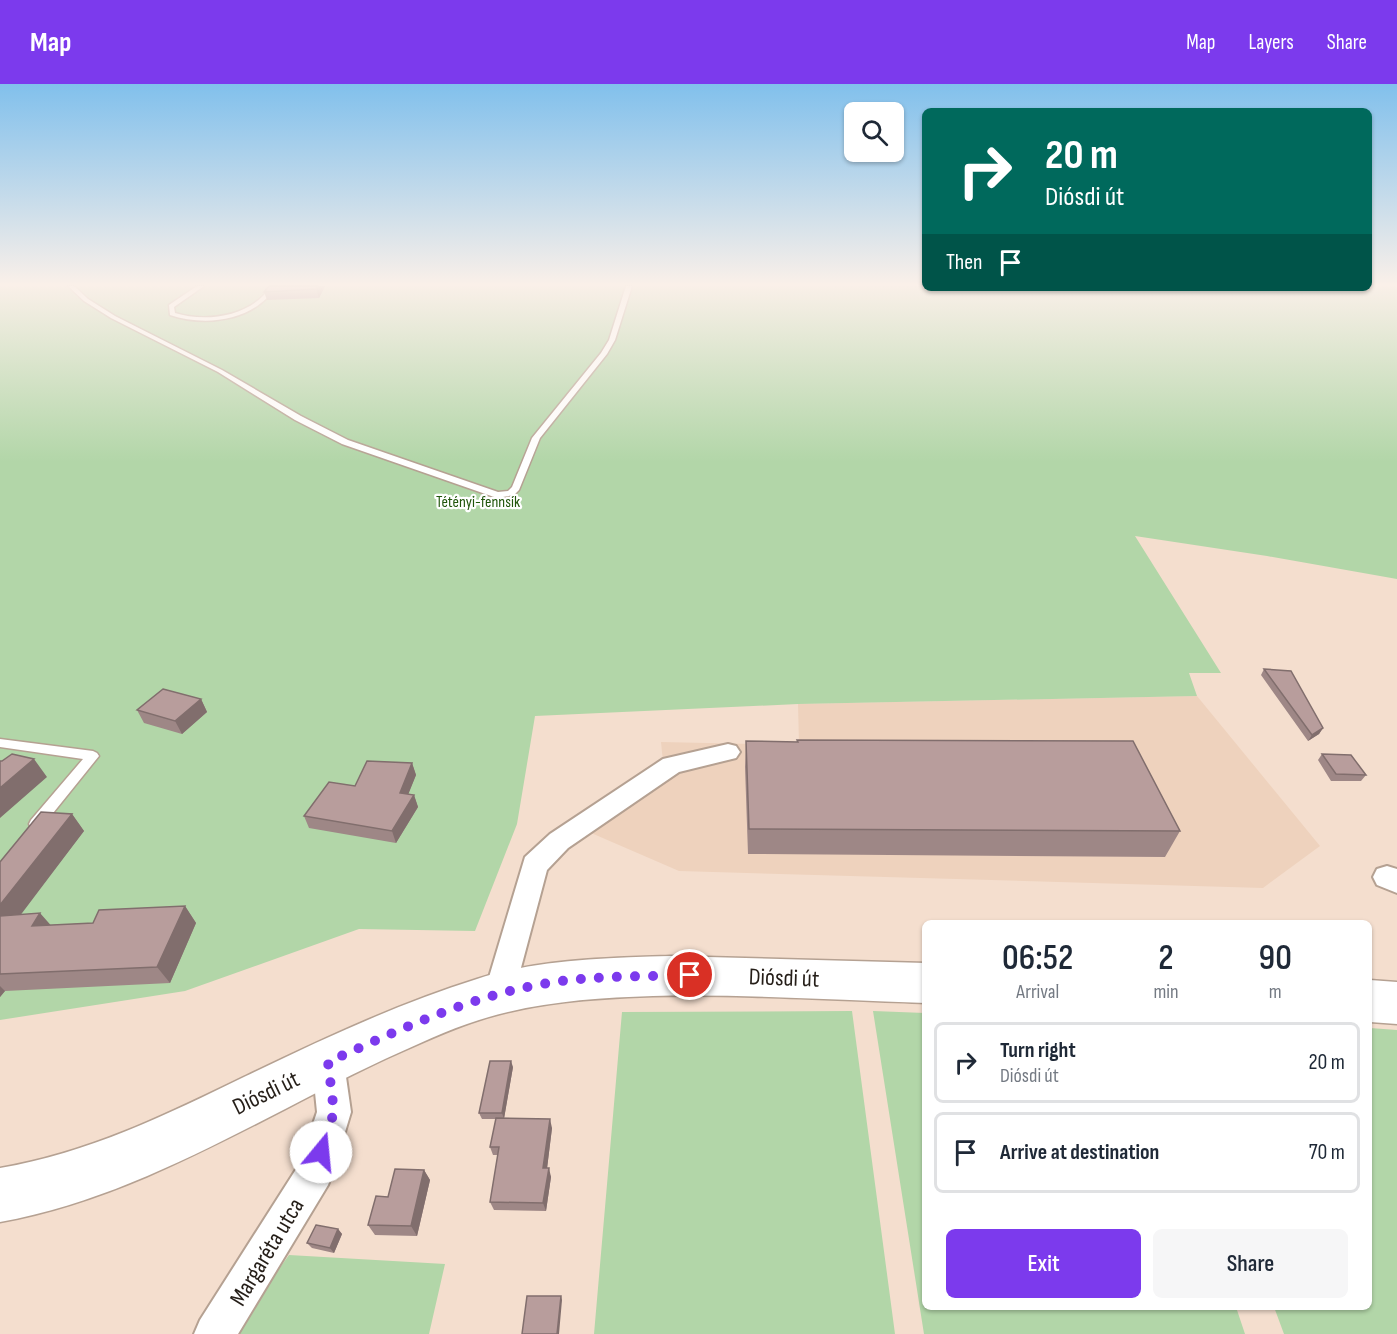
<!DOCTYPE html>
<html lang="en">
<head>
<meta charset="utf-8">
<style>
	:root { --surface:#fff; --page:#f6f6f7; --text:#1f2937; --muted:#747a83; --line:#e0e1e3; --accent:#7c3aed }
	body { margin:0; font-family:"Sofia Sans Condensed",sans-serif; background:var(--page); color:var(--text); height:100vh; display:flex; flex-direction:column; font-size:22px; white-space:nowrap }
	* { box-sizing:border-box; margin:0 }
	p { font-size:20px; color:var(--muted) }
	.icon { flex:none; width:33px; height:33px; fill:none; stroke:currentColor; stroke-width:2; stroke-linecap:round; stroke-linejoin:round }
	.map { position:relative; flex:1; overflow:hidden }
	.details { position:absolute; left:922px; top:836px; width:450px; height:390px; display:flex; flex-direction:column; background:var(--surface); border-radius:9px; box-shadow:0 2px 4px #0004 }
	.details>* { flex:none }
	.top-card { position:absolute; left:922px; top:24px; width:450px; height:183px; border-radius:9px; box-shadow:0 2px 4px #0004; background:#00695c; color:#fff; overflow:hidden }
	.fabs { position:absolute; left:844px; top:18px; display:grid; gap:12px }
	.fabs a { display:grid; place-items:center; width:60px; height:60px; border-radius:9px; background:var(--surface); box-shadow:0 2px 4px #0004; font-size:30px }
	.pin { position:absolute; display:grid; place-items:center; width:51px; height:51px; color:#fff; margin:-26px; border:3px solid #fff; border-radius:50%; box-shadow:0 2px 6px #0007 }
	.me { position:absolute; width:66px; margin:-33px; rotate:17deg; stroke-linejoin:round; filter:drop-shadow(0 0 4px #0008) }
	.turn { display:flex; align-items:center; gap:21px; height:126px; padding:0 24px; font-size:27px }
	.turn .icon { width:78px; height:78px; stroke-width:2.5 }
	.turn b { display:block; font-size:42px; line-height:51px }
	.then { display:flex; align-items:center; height:57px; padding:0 24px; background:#0003; gap:12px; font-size:22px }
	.eta { display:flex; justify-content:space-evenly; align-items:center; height:102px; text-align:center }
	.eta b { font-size:36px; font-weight:600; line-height:42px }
	.action { display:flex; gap:12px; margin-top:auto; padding:12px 24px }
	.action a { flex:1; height:69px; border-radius:9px; background:var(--accent); color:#fff; font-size:24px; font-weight:600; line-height:69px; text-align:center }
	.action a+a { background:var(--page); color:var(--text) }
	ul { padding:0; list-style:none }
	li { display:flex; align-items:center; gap:18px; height:81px; margin:0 12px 9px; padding:0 12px; border:3px solid var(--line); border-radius:9px }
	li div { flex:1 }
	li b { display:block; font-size:22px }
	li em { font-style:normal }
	header { display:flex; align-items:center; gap:36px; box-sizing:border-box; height:84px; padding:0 30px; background:var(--accent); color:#fff }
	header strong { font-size:28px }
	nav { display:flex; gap:33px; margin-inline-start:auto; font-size:21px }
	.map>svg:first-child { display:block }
	.built { fill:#eed2bd }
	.green { fill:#b2d6a8 }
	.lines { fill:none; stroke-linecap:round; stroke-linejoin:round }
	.service-casing { stroke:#b5a192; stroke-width:3 }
	.minor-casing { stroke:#b5a192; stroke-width:4 }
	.secondary-casing { stroke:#b5a192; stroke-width:3 }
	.service { fill:#fff; fill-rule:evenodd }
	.minor { fill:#fff; fill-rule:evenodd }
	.secondary { fill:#fff; fill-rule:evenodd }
	.wall { fill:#9e8786 }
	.shaded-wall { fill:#816e6d }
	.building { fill:#b89d9c; stroke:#816e6d; stroke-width:1.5 }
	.route { stroke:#7c3aed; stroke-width:10; stroke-dasharray:0 18 }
	.labels { text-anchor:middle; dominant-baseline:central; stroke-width:4.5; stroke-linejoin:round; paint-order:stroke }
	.far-park-label { font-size:16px; fill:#21560c; stroke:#fff }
	.near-street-label { font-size:24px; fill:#251e18; stroke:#fff }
</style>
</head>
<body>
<header>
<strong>Map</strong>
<nav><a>Map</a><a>Layers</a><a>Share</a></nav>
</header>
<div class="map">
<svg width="1397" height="1250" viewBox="0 0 1397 1250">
	<rect width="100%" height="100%" fill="#f4dece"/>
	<path class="built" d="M1197 612 1320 762 1263 804 679 787 575 742 663 678 661 658 799 661 798 620Z"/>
	<path class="green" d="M925 202 1397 203V495L1267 472 1135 452 1221 589H1189L1197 612 798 620 535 632 517 740 475 847 359 845 185 907 0 936V203Z
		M852 927 895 1250H594L622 928Z
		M873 927 925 929 926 1222 1236 1223 1245 1250H924Z
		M1370 944 1397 946V1250H1284L1274 1223 1370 1222Z
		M289 1171 445 1180 429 1250H232Z"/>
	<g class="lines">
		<g class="service-casing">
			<path id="service" d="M68 202H74L88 215 115 232 222 286 301 332 348 356 498 408 508 407 512 403 532 354 601 269 609 256 626 202H632L615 256 607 270 540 354 519 406 514 411 497 414 342 360 295 336 218 288 111 234 84 217Z
				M197 202H204L174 223 175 229C207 239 252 232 271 202H276C255 237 206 243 170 231L169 221Z
				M0 655 93 667 97 669 99 672 41 744 36 745 31 744 29 740 31 736 83 675 0 663Z"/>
		</g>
		<g class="minor-casing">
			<path id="minor" d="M728 660 736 662 740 668 736 674 679 688 568 764 547 786 514 910 510 920 499 924 488 920 484 910 525 773 550 750 663 675Z
				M1387 782 1397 785V809L1377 801 1373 793 1377 785Z
				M328 963 340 968 344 979 351 1028 333 1088 328 1101 238 1250H194L200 1236 300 1079 317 1028 312 979 316 968Z"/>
		</g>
		<g class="secondary-casing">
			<path id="secondary" d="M670 872 926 879V919C835 916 744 910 653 912 594 914 535 918 479 936 447 946 416 961 385 975 259 1034 139 1113 0 1138V1084C89 1069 166 1031 246 992 321 956 397 920 477 895 539 875 605 874 670 872Z
				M1370 896 1397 898V940L1370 938Z"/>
		</g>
		<use href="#service" class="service"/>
		<use href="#minor" class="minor"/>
		<use href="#secondary" class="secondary"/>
	</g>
	<path class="wall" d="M269 202H325L319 214 267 216 264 208Z
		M1264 585 1323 644 1319 650 1308 657 1261 591Z
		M201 615 207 628 182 650 144 639 137 626Z
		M746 657 1180 747 1165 773 748 770 745 683Z
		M1322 670 1366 691 1361 697H1331L1318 676Z
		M412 679 416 691 408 710 414 711 418 723 396 759 309 744 304 732Z
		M72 730 84 747 20 830 50 841 93 839 185 822 196 839 170 899 5 907 0 913V778Z
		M513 983 504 1034 552 1044 547 1084 551 1093 546 1127 494 1126 490 1118 498 1071H493L490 1063 496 1035H482L479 1029Z
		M424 1086 430 1096 417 1152 375 1151 368 1141 388 1113Z
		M338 1145 342 1150 334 1169 312 1164 307 1159Z"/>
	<path class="shaded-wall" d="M318 202H325L319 214 316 205Z
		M201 615 207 628 182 650 175 637Z
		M1323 644 1319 650 1308 657 1312 651Z
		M34 675 47 693 0 734V704Z
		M412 679 416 691 404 721 400 709Z
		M414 711 418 723 396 759 392 747Z
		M72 730 84 747 7 849 0 842V821Z
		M185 822 196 839 170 899 157 883Z
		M40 829 55 846 32 842Z
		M0 902 5 907 0 913Z
		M511 977 513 983 504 1035 502 1029Z
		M550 1035 552 1044 546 1093 543 1084Z
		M549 1084 551 1093 546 1127 543 1119Z
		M424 1086 430 1096 417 1152 411 1142Z
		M338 1145 342 1150 334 1169 330 1164Z
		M561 1212 562 1216 559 1250H557Z"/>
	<path class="building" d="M269 202H318L316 205 264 208Z
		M1264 585 1291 587 1323 644 1312 651Z
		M163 605 201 615 175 637 137 626Z
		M797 656 1133 657 1180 747 749 745 746 657 798 658Z
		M12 670 34 675 0 704V677H2Z
		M1322 670 1351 671 1366 691 1336 690Z
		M367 677 412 679 400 709 414 711 392 747 304 732 329 698 355 702Z
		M41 728 72 730 0 821V778Z
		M185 822 157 883 0 890V832L40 829 32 842 93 839 99 826Z
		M490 977H511L502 1029H479Z
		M496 1034 550 1035 543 1084H549L543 1119 490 1118 499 1063H490Z
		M395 1085 424 1086 411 1142 368 1141 376 1112 388 1113Z
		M316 1141 338 1145 330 1164 307 1159Z
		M527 1212H561L557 1250H522Z"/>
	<linearGradient id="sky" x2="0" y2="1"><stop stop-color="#81c0ec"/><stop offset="0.53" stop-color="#faf0e9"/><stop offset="1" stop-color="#faf0e9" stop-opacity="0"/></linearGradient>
	<rect width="1397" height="378" fill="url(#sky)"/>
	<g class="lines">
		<path class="route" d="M321 1068 334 1028 328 978C397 947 467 913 543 900 591 891 642 893 690 891"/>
	</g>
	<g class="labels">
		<g class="far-park-label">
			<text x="478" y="418">Tétényi-fennsík</text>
		</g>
		<g class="near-street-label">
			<text transform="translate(784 894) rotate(2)">Diósdi út</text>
			<text transform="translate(266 1009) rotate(-26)">Diósdi út</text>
			<text transform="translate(267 1168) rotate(-59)">Margaréta utca</text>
		</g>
	</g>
</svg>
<div class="fabs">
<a><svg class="icon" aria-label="search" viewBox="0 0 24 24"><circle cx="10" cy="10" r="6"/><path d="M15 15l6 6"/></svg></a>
</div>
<div class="pin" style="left:690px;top:891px;background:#d93025"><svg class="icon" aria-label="arrive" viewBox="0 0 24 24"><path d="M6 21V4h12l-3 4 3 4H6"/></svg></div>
<svg class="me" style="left:321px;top:1068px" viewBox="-20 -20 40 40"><circle r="19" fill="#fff"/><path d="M0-13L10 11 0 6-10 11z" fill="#7c3aed"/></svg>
<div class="top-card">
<div class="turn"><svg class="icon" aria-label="right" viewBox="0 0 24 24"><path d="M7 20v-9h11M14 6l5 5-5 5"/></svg><div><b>20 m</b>Diósdi út</div></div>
<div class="then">Then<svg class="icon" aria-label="arrive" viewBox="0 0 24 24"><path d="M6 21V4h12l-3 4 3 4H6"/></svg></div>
</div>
<section class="details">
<div class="eta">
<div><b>06:52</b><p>Arrival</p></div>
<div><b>2</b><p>min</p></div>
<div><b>90</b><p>m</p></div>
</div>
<ul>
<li><svg class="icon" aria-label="right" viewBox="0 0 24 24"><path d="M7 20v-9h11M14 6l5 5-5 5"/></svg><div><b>Turn right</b><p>Diósdi út</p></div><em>20 m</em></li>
<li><svg class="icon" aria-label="arrive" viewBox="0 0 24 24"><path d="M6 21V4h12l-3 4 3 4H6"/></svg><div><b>Arrive at destination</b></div><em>70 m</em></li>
</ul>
<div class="action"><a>Exit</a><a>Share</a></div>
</section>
</div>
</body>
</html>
